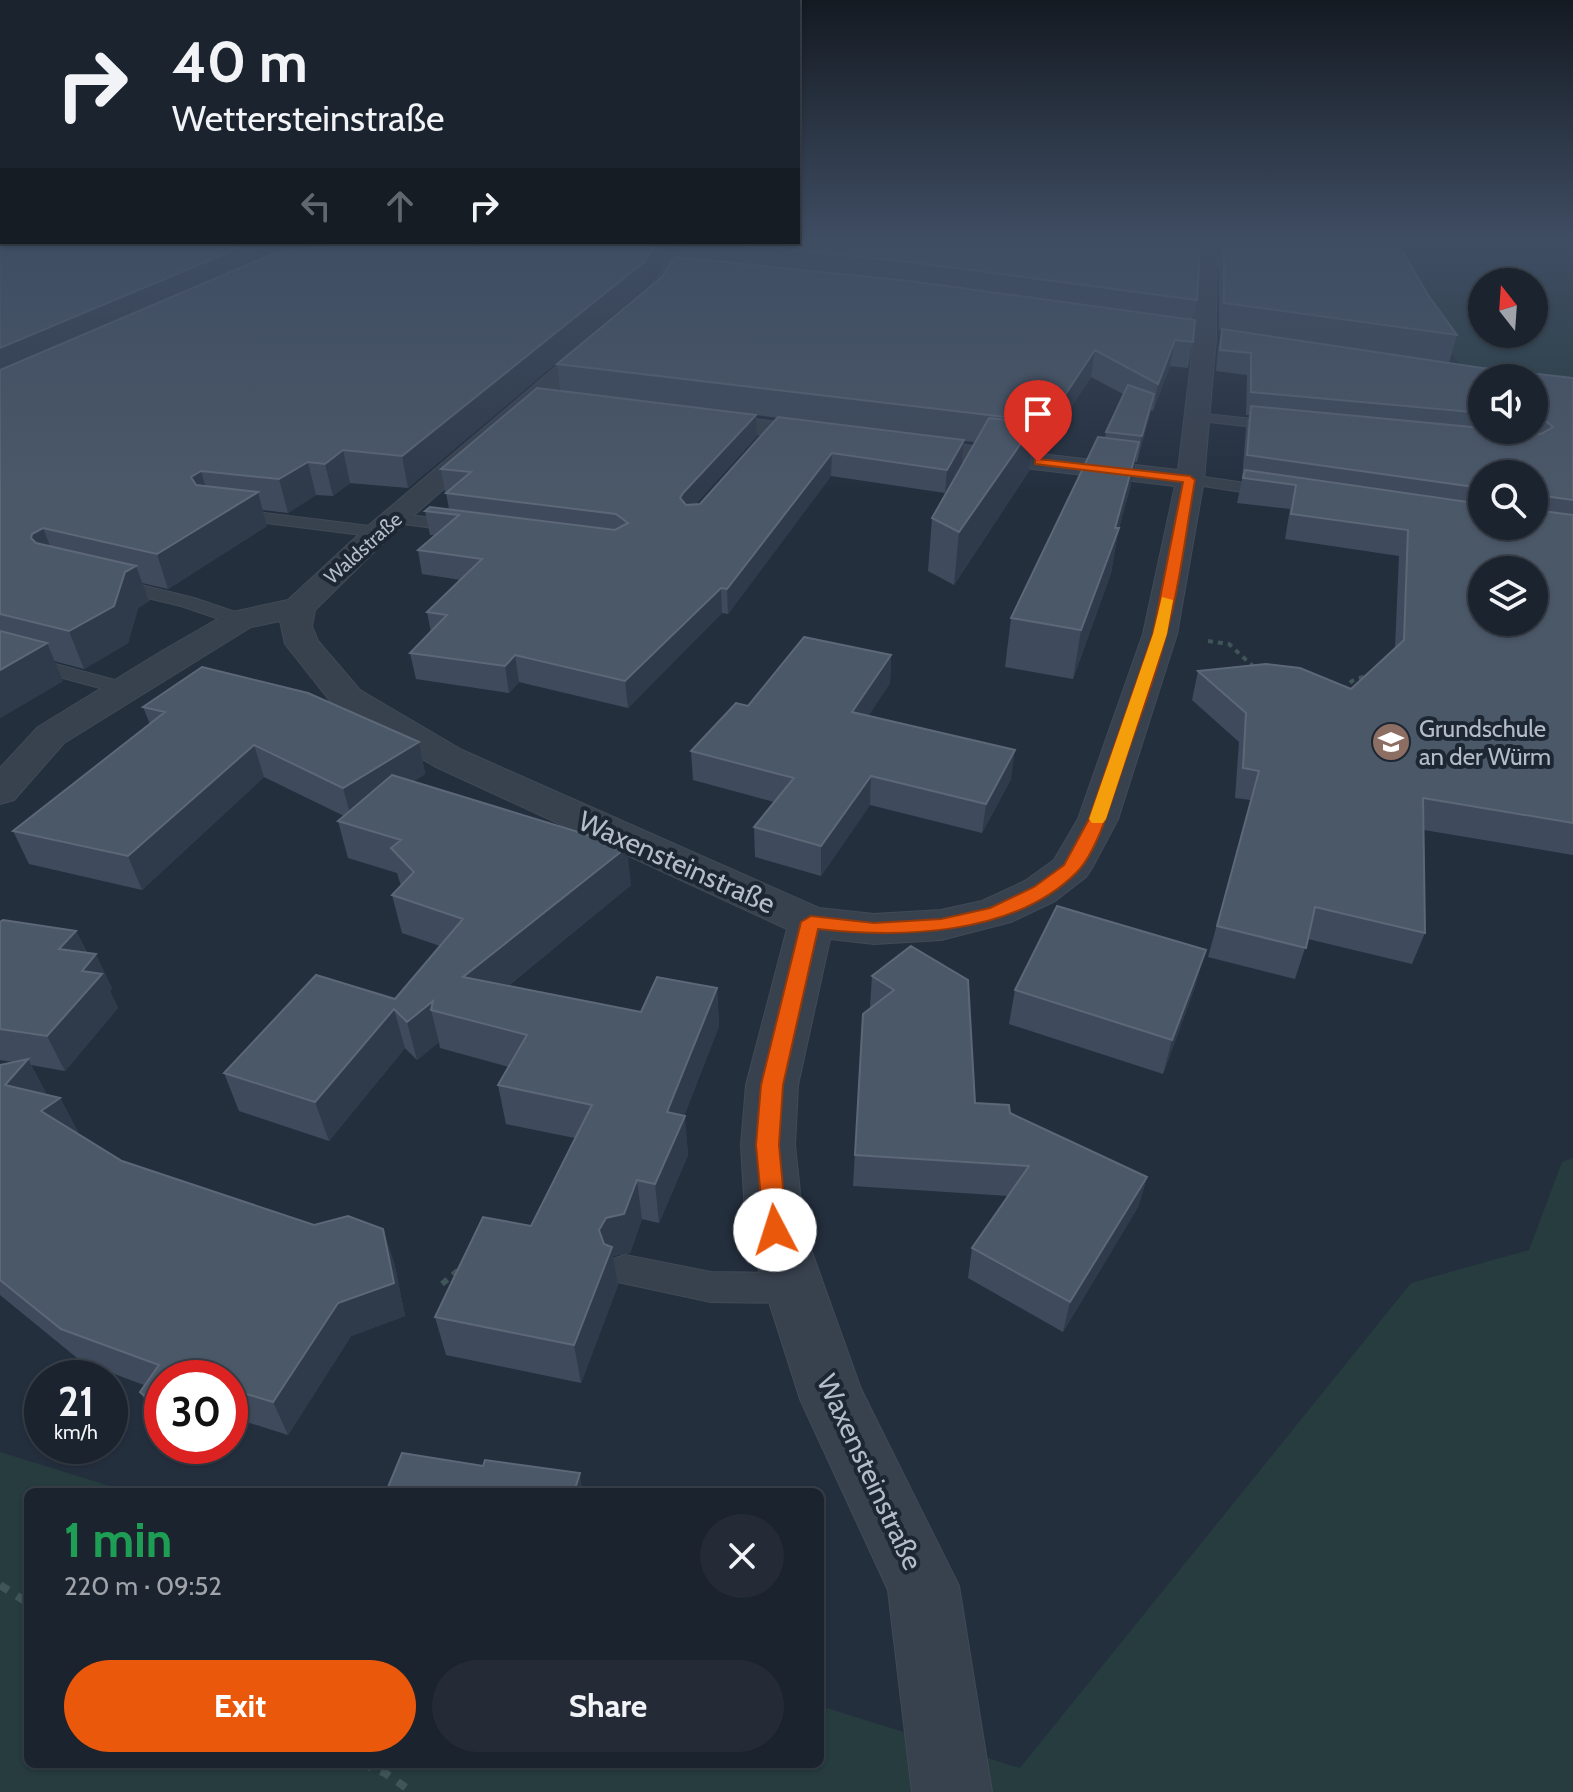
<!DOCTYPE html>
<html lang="en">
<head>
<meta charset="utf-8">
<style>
	:root { --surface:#1b232e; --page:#242b36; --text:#f1f3f6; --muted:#a0a4aa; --line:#39404a; --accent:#ea580c }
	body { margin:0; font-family:Cabin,sans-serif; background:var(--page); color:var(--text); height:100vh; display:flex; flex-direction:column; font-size:30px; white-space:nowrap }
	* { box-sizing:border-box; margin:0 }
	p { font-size:26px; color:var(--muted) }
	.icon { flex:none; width:44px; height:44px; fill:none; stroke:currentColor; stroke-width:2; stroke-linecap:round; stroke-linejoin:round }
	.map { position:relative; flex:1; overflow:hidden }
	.panel { position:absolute; left:24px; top:1488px; width:800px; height:280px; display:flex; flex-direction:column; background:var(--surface); border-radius:12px; box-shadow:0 2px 6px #0004,0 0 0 2px var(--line) }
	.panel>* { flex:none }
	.hud { position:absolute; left:0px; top:0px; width:800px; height:244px; box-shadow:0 2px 6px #0004,0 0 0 2px var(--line); background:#1b232e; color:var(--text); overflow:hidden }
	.needle { width:52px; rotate:343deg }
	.fabs { position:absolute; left:1468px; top:268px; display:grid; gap:16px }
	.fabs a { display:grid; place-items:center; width:80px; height:80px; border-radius:50%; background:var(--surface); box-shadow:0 2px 6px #0004,0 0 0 2px var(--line); font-size:40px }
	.speed { position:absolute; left:24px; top:1360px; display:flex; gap:16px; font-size:40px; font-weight:700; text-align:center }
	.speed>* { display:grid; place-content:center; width:104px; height:104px; border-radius:50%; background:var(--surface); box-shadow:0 2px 6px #0004,0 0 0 2px var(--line); line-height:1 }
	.speed small { font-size:20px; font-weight:400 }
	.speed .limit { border:12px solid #d22; background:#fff; color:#111 }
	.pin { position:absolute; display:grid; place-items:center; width:68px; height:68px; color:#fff; margin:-82px -34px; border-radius:50% 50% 50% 0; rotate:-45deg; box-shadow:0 0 8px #0007 }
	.pin .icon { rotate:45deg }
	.me { position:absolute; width:88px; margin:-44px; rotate:355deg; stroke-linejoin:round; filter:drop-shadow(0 0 6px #0008) }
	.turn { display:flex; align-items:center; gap:28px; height:168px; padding:0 40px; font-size:36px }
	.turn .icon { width:104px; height:104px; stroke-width:2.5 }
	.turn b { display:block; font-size:56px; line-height:68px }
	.lanes { display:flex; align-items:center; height:76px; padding:0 40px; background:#0003; justify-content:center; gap:40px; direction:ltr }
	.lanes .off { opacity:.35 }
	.round { display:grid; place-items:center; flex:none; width:84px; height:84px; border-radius:42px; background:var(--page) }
	.headline { display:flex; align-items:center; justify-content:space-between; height:136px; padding:0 40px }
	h1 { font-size:48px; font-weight:800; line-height:60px; color:#1e9e55 }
	.action { display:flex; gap:16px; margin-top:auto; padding:16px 40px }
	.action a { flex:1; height:92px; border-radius:48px; background:var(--accent); color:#fff; font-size:32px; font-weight:800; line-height:92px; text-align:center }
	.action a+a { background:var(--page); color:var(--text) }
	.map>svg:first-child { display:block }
	.green { fill:#263c3f; fill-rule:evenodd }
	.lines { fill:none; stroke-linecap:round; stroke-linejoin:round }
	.lane-casing { stroke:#414a57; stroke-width:2 }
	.street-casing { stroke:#414a57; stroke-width:2 }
	.path-far2 { stroke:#3f5557; stroke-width:4; stroke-dasharray:5 5; stroke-linecap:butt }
	.path-far1 { stroke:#3f5557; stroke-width:6; stroke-dasharray:7 7; stroke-linecap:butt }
	.path { stroke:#3f5557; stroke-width:8; stroke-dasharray:10 10; stroke-linecap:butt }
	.lane { fill:#38414e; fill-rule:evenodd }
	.street { fill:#38414e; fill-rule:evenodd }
	.wall { fill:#3f4b5c; fill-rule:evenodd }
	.shaded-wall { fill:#2f3b4b }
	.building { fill:#4b5868; stroke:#5c6777; stroke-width:2; fill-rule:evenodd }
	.route { fill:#ea580c; stroke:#983908; stroke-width:2 }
	.slow { fill:#f59e0b }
	.labels { text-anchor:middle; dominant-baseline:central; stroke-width:8; stroke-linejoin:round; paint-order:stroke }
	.far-street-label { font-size:20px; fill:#b4bcc9; stroke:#1d2633 }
	.poi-label { font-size:24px; fill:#b4bcc9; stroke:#1d2633; text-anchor:start }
	.near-street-label { font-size:28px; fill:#b4bcc9; stroke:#1d2633 }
</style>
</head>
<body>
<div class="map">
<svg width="1573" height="1792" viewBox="0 0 1573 1792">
	<rect width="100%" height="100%" fill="#242f3e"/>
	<path class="green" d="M1361 240H1573V384L1463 369 1409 292ZM1482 282H1534V334H1482Z
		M1573 1158V1792H0V1452L129 1492H28V1764H820V1706L1020 1768 1411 1283 1529 1250 1562 1162Z"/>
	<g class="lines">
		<g class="lane-casing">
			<path id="lane" d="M1196 413 1282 422 1289 426 1282 430 1191 420V414Z
				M1190 475 1273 487 1281 492 1273 497 1184 483V477Z
				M231 509 378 527 387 532 378 537 225 518 223 514 225 510Z
				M395 513 463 522 472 527 463 532 389 522 386 518Z
				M113 578 194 598 247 616 250 620 240 626 181 606 106 588 104 584 106 580Z
				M0 649 133 685 137 689 126 695 0 661Z
				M625 1255 711 1272 795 1273 807 1277 813 1288 807 1299 795 1303 711 1302 613 1281 608 1270 613 1259Z"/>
		</g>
		<g class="street-casing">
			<path id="street" d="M1185 240H1203L1216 271V338L1204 480 1177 634 1118 819 1092 868 1086 877 1055 901 1011 922 941 940 874 944 830 939 798 1085 795 1145 804 1230 861 1389 959 1586 992 1792H912L888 1590 800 1399 746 1230 741 1145 746 1085 787 929 434 766 334 706 285 644 280 621 251 627 64 743 14 800 0 804V768L38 727 162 651 228 613 288 600 368 526 648 289 661 271 671 242H689L679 271 662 297 388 538 315 610 312 626 318 641 360 690 462 750 819 908 874 914 941 910 982 901 1025 881 1054 860 1078 819 1143 634 1175 486 906 454 897 452 893 446 897 440 906 438 1178 470 1194 338 1198 271Z
				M696 412 826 428 835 431 839 436 835 441 826 444 687 424 684 419 687 414Z"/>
		</g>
		<path class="path-far2" d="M1208 641 1229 644 1256 669
			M1343 690 1352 681 1368 675"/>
		<path class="path-far1" d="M442 1284 460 1269"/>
		<path class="path" d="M0 1585 28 1603
			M362 1764 385 1773 412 1792"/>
		<use href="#lane" class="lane"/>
		<use href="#street" class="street"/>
	</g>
	<path class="wall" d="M0 240 2 242H670L658 270 646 287 408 488 350 483 333 496 316 495 288 513 263 510 267 526 168 589 142 583 149 601 138 608 128 643 84 669 54 661 63 681 0 718ZM279 249 282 252 255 261 253 250Z
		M1204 240H1396L1428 295 1457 335 1449 363 1573 378V855L1424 830 1425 933 1412 964 1308 939 1295 979 1208 957 1251 800 1235 798 1239 742 1192 700 1198 671 1351 689 1395 648 1399 556 1285 539 1290 509 1237 503 1242 480 1246 428 1249 415H1246L1247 375 1216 371 1218 349 1222 331 1219 330V271ZM1482 378H1534V430H1482ZM1482 474H1534V526H1482Z
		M684 242H798L1197 300 1193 320V342L1188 368 1170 366 1153 411 1151 410 1137 462H1135L1131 484 1118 532 1111 573 1073 679 1005 667 1011 618 1105 438 1106 432 1123 394 1091 377 1043 450 1032 449 1029 471 954 585 928 571 932 518 975 442 964 441 962 462 945 493 831 476 728 614 722 613 628 708 519 682 509 693 416 679 410 653 431 632 427 612 461 580 422 574 418 550 434 535H430L425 511 449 509 446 493 447 492H445L441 469 560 391 557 364 685 258ZM756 415 778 418 700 504 695 505 757 436Z
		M891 655 890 683 868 716 1011 779 982 833 870 805 821 876 755 857 754 827 774 802 693 780 691 751 748 706Z
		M143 707 419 742 425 774 414 781 631 885 508 986 641 1012 717 988 719 1026 684 1116 688 1155 659 1223 642 1219 630 1253 613 1256 618 1285 581 1383 446 1355 435 1317 531 1226 575 1138 506 1124 498 1085 509 1067 440 1048 439 1042 417 1060 405 1048 329 1141 239 1111 224 1073 395 999 440 946 402 933 392 895 401 886 397 873 348 858 338 821 344 816 264 777 142 890 29 864 13 831 150 724Z
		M0 922 76 931 87 953 112 988 110 991 118 1008 65 1071 31 1065 46 1093 45 1094 60 1098 78 1132 76 1133 122 1161 394 1262 405 1316 351 1336 288 1435 231 1417 230 1419V1378H162V1426L159 1424 140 1392 144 1385 82 1362 0 1295V1065L13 1062 0 1060Z
		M911 946 975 1103 1010 1113 1147 1177 1138 1207 1063 1332 968 1278 972 1248 1009 1196 853 1186 863 1014 871 1008 870 1007 872 976Z
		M1196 984 1163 1074 1009 1024 1015 990Z
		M187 1446H211L203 1459Z"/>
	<path class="shaded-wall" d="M287 242H396L291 259Z
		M464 242H509L472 252 463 244Z
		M658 242H670L658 270 646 287 408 488 402 456Z
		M251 243 257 268 0 382V348Z
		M1175 340 1170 366 1153 411 1158 384Z
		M1095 350 1091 377 1043 450 1047 422Z
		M1154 394 1149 418 1137 462 1142 436Z
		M756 415 757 436 685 516 680 498 683 493Z
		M1035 423 1029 471 954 585 959 532Z
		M964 440 962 462 945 493 947 470Z
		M1139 442 1131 484 1118 532 1111 573 1073 679 1081 630 1115 528Z
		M343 450 350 483 333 496 325 464Z
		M832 453 831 476 728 614 727 589Z
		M308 462 316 495 288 513 279 479Z
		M201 471 210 503 201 510 191 477Z
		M258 492 267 526 168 589 157 554Z
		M43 528 57 563 31 538 32 534Z
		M136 566 149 601 138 608 128 643 84 669 69 631 125 572Z
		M721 588 722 613 628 708 625 681Z
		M47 643 63 681 0 718V670Z
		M515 655 519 682 509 693 505 666Z
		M891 655 890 683 851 741 852 712Z
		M419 742 425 774 352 821 343 788Z
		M254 745 264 777 142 890 128 856Z
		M1015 750 1011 779 982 833 986 804Z
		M871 776 870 805 821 876V846Z
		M627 847 631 885 472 1015 463 977Z
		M76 931 90 961 96 954 112 988 110 991 118 1008 65 1071 47 1036 59 949Z
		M1206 950 1196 984 1163 1074 1172 1040Z
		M717 988 719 1026 680 1126 685 1116 688 1155 659 1223 655 1184 667 1112Z
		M433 1001 431 1010 439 1042 417 1060 407 1022Z
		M394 1009 405 1048 329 1141 315 1102Z
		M28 1059 46 1093 24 1118 5 1085Z
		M60 1098 78 1132 60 1145 41 1111Z
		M1147 1177 1138 1207 1063 1332 1070 1302Z
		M637 1180 642 1219 630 1253 613 1256 618 1285 581 1383 574 1345 599 1230 606 1218Z
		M383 1229 394 1262 405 1316 351 1336 288 1435 273 1402Z
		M195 1446H211L203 1459Z
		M580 1473 582 1492H574Z"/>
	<path class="building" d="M0 240H2V242H139L165 245 251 243 0 348Z
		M798 240H1197L1200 247 1197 300 910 262 712 242H798Z
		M1221 240H1396L1428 295 1457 335 1224 303V246Z
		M351 242H464L463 244 477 247 479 242H658L644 262 402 456 343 450 325 464 308 462 279 479 201 471 191 477 196 485 258 492 157 554 43 528 32 534 31 538 36 543 136 566 125 572 114 606 69 631 0 614V370L275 253Z
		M675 257 909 281 1195 320 1193 342 1175 340 1158 384 1095 350 1047 422 557 364 663 276Z
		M1222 329 1482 368 1573 378V500L1544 496 1534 497V474H1482V488L1247 455 1251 406 1482 428V430H1504L1541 434 1553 427 1542 418 1534 417V378H1482V413L1251 392V353L1220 350Z
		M1128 385 1154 394 1142 436 1106 432Z
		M537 388 756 415 683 493 680 498 686 505 700 504 778 417 964 440 947 470 832 453 727 589 721 588 625 681 515 655 505 666 410 653 447 615 427 612 482 559 418 550 459 515 425 511 430 507 615 530 628 523 616 514 446 493 471 472 441 469Z
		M989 418 1035 423 959 532 932 518Z
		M1098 437 1139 442 1115 528H1119L1081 630 1011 618Z
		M1245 470 1482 504V526H1534V510L1573 515V823L1423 798 1425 933 1315 907 1306 948 1217 926 1259 771 1243 768 1246 713 1198 671 1266 664 1300 668 1351 689 1404 640 1408 530 1291 514 1296 485 1243 478ZM1482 570H1534V622H1482Z
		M0 631 47 643 0 670Z
		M804 637 891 655 852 712 1015 750 986 804 871 776 821 846 754 827 794 778 691 751 736 703 748 706Z
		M202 667 308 693 419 742 343 788 254 745 128 856 13 831 165 712 143 707Z
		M392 775 627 847 463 977 641 1012 657 977 717 988 667 1112 685 1116 655 1184 637 1180 624 1214 606 1218 599 1230 604 1244 612 1247 574 1345 435 1317 483 1217 531 1226 592 1105 498 1085 527 1035 431 1010 433 1001 407 1022 394 1009 315 1102 224 1073 316 975 395 999 463 919 392 895 414 872 391 848 401 840 338 821Z
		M1057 906 1206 950 1172 1040 1015 990Z
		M3 920 76 931 59 949 96 954 82 971 102 974 47 1036 0 1029V922Z
		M911 946 968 980 975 1103 1009 1105 1010 1113 1147 1177 1070 1302 972 1248 1029 1166 855 1155 863 1014 894 990 872 976Z
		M28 1059 5 1085 60 1098 41 1111 122 1161 314 1225 348 1216 383 1229 394 1283 338 1303 273 1402 230 1389V1378H162V1410L140 1392 159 1365 61 1329 0 1280V1065Z
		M402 1453 483 1466 485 1460 580 1473 574 1492H386Z"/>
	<linearGradient id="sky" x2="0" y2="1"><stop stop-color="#141a22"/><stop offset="0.49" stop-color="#3f4d63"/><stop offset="1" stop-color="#3f4d63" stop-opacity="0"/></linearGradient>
	<rect width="1573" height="491" fill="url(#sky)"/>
	<path class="route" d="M1038 459 1190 476 1195 480C1186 531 1180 585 1166 635 1155 680 1137 724 1123 767 1113 796 1098 851 1077 872 1014 936 900 938 818 929L783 1085 779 1145 787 1230 784 1237 775 1240 767 1237 764 1230 756 1145 761 1085 801 922 811 916 874 923 941 919 990 908 1034 887 1064 865 1089 819 1153 634 1183 482 1035 464V460Z"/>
	<path class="slow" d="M1162 597 1173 600 1167 634 1106 819 1103 823H1092L1089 819 1153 634Z"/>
	<defs>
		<g id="school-disc" transform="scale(2)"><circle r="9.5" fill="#8d6e63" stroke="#1d2633"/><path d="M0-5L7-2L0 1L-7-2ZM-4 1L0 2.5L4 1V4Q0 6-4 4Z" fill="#fff"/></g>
	</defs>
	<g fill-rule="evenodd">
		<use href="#school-disc" x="1391" y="742"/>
	</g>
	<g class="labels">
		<g class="far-street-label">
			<text transform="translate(363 548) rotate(-42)">Waldstraße</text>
		</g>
		<g class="poi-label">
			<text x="1419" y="728">Grundschule<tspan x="1419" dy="28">an der Würm</tspan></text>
		</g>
		<g class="near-street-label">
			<text transform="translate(677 862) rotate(24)">Waxensteinstraße</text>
			<text transform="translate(870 1472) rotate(65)">Waxensteinstraße</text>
		</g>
	</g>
</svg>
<div class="fabs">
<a><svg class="needle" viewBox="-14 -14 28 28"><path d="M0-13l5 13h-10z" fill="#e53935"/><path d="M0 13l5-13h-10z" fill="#a0a4aa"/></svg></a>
<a><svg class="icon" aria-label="sound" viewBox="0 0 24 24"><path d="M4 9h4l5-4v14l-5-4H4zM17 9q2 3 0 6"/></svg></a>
<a><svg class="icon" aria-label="search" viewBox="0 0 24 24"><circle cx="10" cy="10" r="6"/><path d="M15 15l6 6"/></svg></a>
<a><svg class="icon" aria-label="layers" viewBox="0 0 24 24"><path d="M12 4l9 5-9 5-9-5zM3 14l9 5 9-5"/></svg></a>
</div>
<div class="speed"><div>21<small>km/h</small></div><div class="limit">30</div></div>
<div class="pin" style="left:1038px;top:462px;background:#d93025"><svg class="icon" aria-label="arrive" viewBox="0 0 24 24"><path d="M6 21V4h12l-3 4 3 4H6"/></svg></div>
<svg class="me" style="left:775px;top:1230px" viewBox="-20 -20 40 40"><circle r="19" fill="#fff"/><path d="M0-13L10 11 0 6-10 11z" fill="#ea580c"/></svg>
<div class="hud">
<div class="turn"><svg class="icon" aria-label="right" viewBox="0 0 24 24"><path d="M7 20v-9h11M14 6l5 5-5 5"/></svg><div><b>40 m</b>Wettersteinstraße</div></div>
<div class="lanes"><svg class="icon off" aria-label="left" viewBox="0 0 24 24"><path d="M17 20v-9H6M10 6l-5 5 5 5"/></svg><svg class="icon off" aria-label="ahead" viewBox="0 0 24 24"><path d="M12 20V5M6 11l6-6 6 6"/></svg><svg class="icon" aria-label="right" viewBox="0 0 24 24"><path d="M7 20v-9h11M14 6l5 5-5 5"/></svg></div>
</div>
<section class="panel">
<div class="headline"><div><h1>1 min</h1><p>220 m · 09:52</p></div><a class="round"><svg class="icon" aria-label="close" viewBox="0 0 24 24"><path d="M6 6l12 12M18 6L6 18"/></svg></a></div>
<div class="action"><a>Exit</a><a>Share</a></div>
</section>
</div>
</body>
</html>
